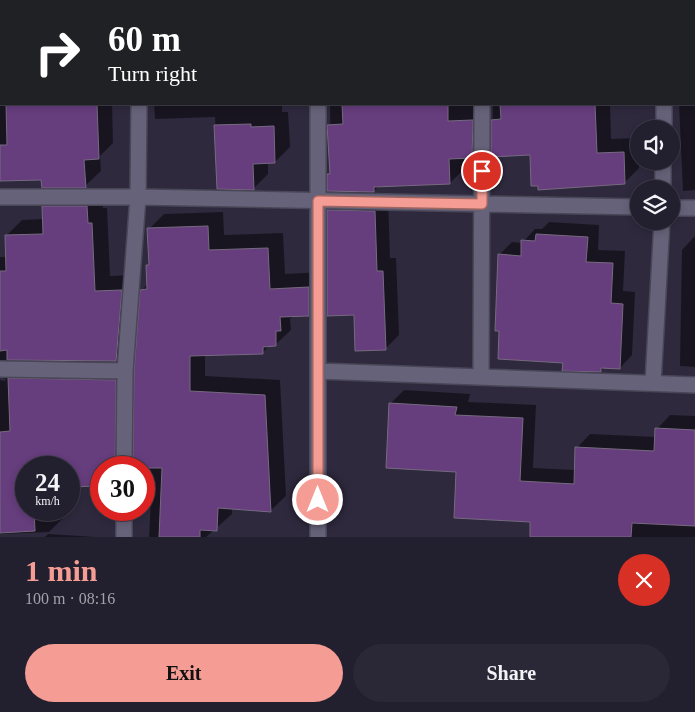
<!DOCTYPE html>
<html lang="en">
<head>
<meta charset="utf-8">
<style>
	:root { --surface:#221f2e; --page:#2a2736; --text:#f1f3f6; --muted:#a2a2aa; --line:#3f3d4a; --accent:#f59c94 }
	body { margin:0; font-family:Georgia,serif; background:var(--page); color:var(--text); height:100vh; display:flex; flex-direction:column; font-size:19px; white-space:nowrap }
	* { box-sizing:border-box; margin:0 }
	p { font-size:16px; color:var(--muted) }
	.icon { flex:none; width:28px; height:28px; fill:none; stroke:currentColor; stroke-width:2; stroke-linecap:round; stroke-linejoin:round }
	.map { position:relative; height:537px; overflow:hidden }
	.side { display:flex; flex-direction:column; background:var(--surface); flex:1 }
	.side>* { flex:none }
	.top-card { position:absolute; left:0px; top:0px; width:695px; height:105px; box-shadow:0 2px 8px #0003,0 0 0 1px var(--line); background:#202124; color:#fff; overflow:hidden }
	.tools { position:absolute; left:630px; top:120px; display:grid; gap:10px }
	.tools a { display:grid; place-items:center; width:50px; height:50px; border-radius:50%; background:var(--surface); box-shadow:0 2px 8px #0003,0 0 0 1px var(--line); font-size:25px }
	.speed { position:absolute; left:15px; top:456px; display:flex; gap:10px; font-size:25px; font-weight:700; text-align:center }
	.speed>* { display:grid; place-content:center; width:65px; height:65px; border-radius:50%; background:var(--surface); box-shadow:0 2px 8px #0003,0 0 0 1px var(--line); line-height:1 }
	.speed small { font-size:12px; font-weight:400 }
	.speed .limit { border:8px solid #d22; background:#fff; color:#111 }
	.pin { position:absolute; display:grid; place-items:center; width:42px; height:42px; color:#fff; margin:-21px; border:2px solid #fff; border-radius:50%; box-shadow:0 1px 5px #0007 }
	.me { position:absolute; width:55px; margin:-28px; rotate:0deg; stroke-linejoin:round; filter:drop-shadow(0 0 4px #0008) }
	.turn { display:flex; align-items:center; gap:18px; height:105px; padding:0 25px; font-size:22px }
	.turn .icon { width:65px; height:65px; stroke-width:2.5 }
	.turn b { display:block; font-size:35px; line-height:42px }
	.round { display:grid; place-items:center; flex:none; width:52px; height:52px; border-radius:26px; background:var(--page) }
	.summary { display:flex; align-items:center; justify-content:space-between; height:85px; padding:0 25px }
	h1 { font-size:30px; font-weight:800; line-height:38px; color:var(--accent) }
	.button { display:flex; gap:10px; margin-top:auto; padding:10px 25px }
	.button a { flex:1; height:58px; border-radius:30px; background:var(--accent); color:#111; font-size:20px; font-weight:800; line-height:58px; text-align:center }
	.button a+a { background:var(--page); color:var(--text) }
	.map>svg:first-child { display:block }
	.shadow { fill:#0007 }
	.building { fill:#663d7d; stroke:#776a80 }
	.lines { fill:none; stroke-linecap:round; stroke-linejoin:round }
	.minor-casing { stroke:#494657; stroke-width:18 }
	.minor { stroke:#666279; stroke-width:15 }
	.route-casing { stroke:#9f6560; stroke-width:12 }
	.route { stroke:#f59c94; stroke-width:9 }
</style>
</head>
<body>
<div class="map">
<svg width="695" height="537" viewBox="0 0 695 537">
	<rect width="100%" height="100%" fill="#2e293d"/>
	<path class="shadow" d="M0 0H296L1 1V104H112L113 143 100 156 101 171 85 186 43 178 0 180Z
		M337 0H402V1H337Z
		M504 0H577V1Z
		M679 0H695V190L683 191 679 104H694V1Z
		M154 104H282V112H288L290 147 275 162H268V174L253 189 218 188 215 117 155 119Z
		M330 104H487L486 142 472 157H464V169L450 183 379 186 374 191 329 175 331 173Z
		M493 104H610L611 139 638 138 639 168 624 183 531 154 492 156Z
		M59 192H102L103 208H107L110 276 136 275 131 345 116 360 8 358 10 362 130 365 129 452 135 462 142 290 148 284 147 266 150 262 149 229 164 214 223 212 224 235 283 233 285 274 323 272V300L308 315H294L290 319 291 330 275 345H270L263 352 205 354V376L280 380 286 496 270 511 232 508V514L206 537H149L152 482 144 483V468H101V484L69 486V468H26V510H64V517L49 532 0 534V380L5 381 6 379 0 377V257H7L6 236 22 220 44 219V207Z
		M342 197 388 198 390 258H396L399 335 385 349 355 314 329 211Z
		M549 222 599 225 598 250 625 251 623 291 635 292 632 355 620 368 605 367 601 371 564 362 500 330 499 255 512 242 522 243 535 229H542Z
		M695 236V367L680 366 682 250Z
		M404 390 470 394 468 402 536 405 533 468 575 470 577 448 590 434 656 437 657 429 670 415 695 416V537H531L532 521 458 471 390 404Z
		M48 534 96 537H45Z"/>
	<path class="building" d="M6 104H97L99 159 84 160 86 188H42L41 180 0 181V145H7Z
		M369 104H448V121L473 120 472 158 449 159 450 184 374 187V192L327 191V174H330L327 125 343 124 342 105Z
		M500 104H595L597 153 624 152 625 184 538 190V186H531L530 155 491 157V120L501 119Z
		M251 124V127L274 126 275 163 253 164 254 190 217 189 214 125Z
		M42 206H87L88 223H92L95 291 122 290 116 361 7 360V350L0 351V271H6L5 235 43 234Z
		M327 210 375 211 377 271H383L386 350 355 351 354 315 327 316Z
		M208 226 209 250 268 248 270 289 309 287V316L280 317 281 331H276V346L263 347V354L190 356V391L265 395 271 512 218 508 217 531 200 530V537H159L162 468H133L134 371 140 290 147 289 146 265H149L147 228Z
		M536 234 588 237 586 262 613 263 611 303 623 304 620 369 601 368V372L562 371 563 363 498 359 499 331H495L498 254 521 256V240L535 241Z
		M8 378 116 380 115 468H101V486L69 487V468H26V510H34L35 531 0 533V432L10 431Z
		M389 403 457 407 455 415 523 418 520 481 574 484 575 447 654 451 655 428 695 430V526L632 523 631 537H530V522L454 518 456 472 386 468Z"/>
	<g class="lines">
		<g class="minor-casing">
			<path id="minor" d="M317 0V1
				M482 0V1
				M141 1V0
				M665 1V0
				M0 43H1
				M694 43H695
				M664 129V104
				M663 189V161
				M0 197H138L639 207
				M671 208H695
				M0 369 125 371
				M318 371 695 385
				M481 377 482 104
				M653 383 662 221
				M124 468 125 371 138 197 139 104
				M124 537V510
				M318 537V104"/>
		</g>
		<use href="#minor" class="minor"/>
	</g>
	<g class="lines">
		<g class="route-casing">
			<path id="route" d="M318 500V201L482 204V171"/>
		</g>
		<use href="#route" class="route"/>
	</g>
</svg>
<div class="tools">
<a><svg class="icon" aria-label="sound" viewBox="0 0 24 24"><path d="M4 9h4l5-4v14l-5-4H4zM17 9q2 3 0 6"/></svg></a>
<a><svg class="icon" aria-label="layers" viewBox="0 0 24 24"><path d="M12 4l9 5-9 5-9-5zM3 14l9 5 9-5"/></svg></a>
</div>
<div class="speed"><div>24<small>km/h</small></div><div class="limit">30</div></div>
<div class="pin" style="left:482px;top:171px;background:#d93025"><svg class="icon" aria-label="arrive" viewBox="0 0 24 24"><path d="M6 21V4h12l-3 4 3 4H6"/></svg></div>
<svg class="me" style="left:318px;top:500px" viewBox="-20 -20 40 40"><circle r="17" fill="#f59c94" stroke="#fff" stroke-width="3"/><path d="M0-11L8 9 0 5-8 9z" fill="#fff"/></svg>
<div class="top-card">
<div class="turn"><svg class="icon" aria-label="right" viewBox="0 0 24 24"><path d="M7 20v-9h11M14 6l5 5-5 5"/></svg><div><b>60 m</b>Turn right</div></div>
</div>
</div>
<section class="side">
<div class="summary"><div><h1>1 min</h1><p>100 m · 08:16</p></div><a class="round" style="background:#d93025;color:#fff"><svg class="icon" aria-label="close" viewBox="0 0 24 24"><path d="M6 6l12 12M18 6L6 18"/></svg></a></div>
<div class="button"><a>Exit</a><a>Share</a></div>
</section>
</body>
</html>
